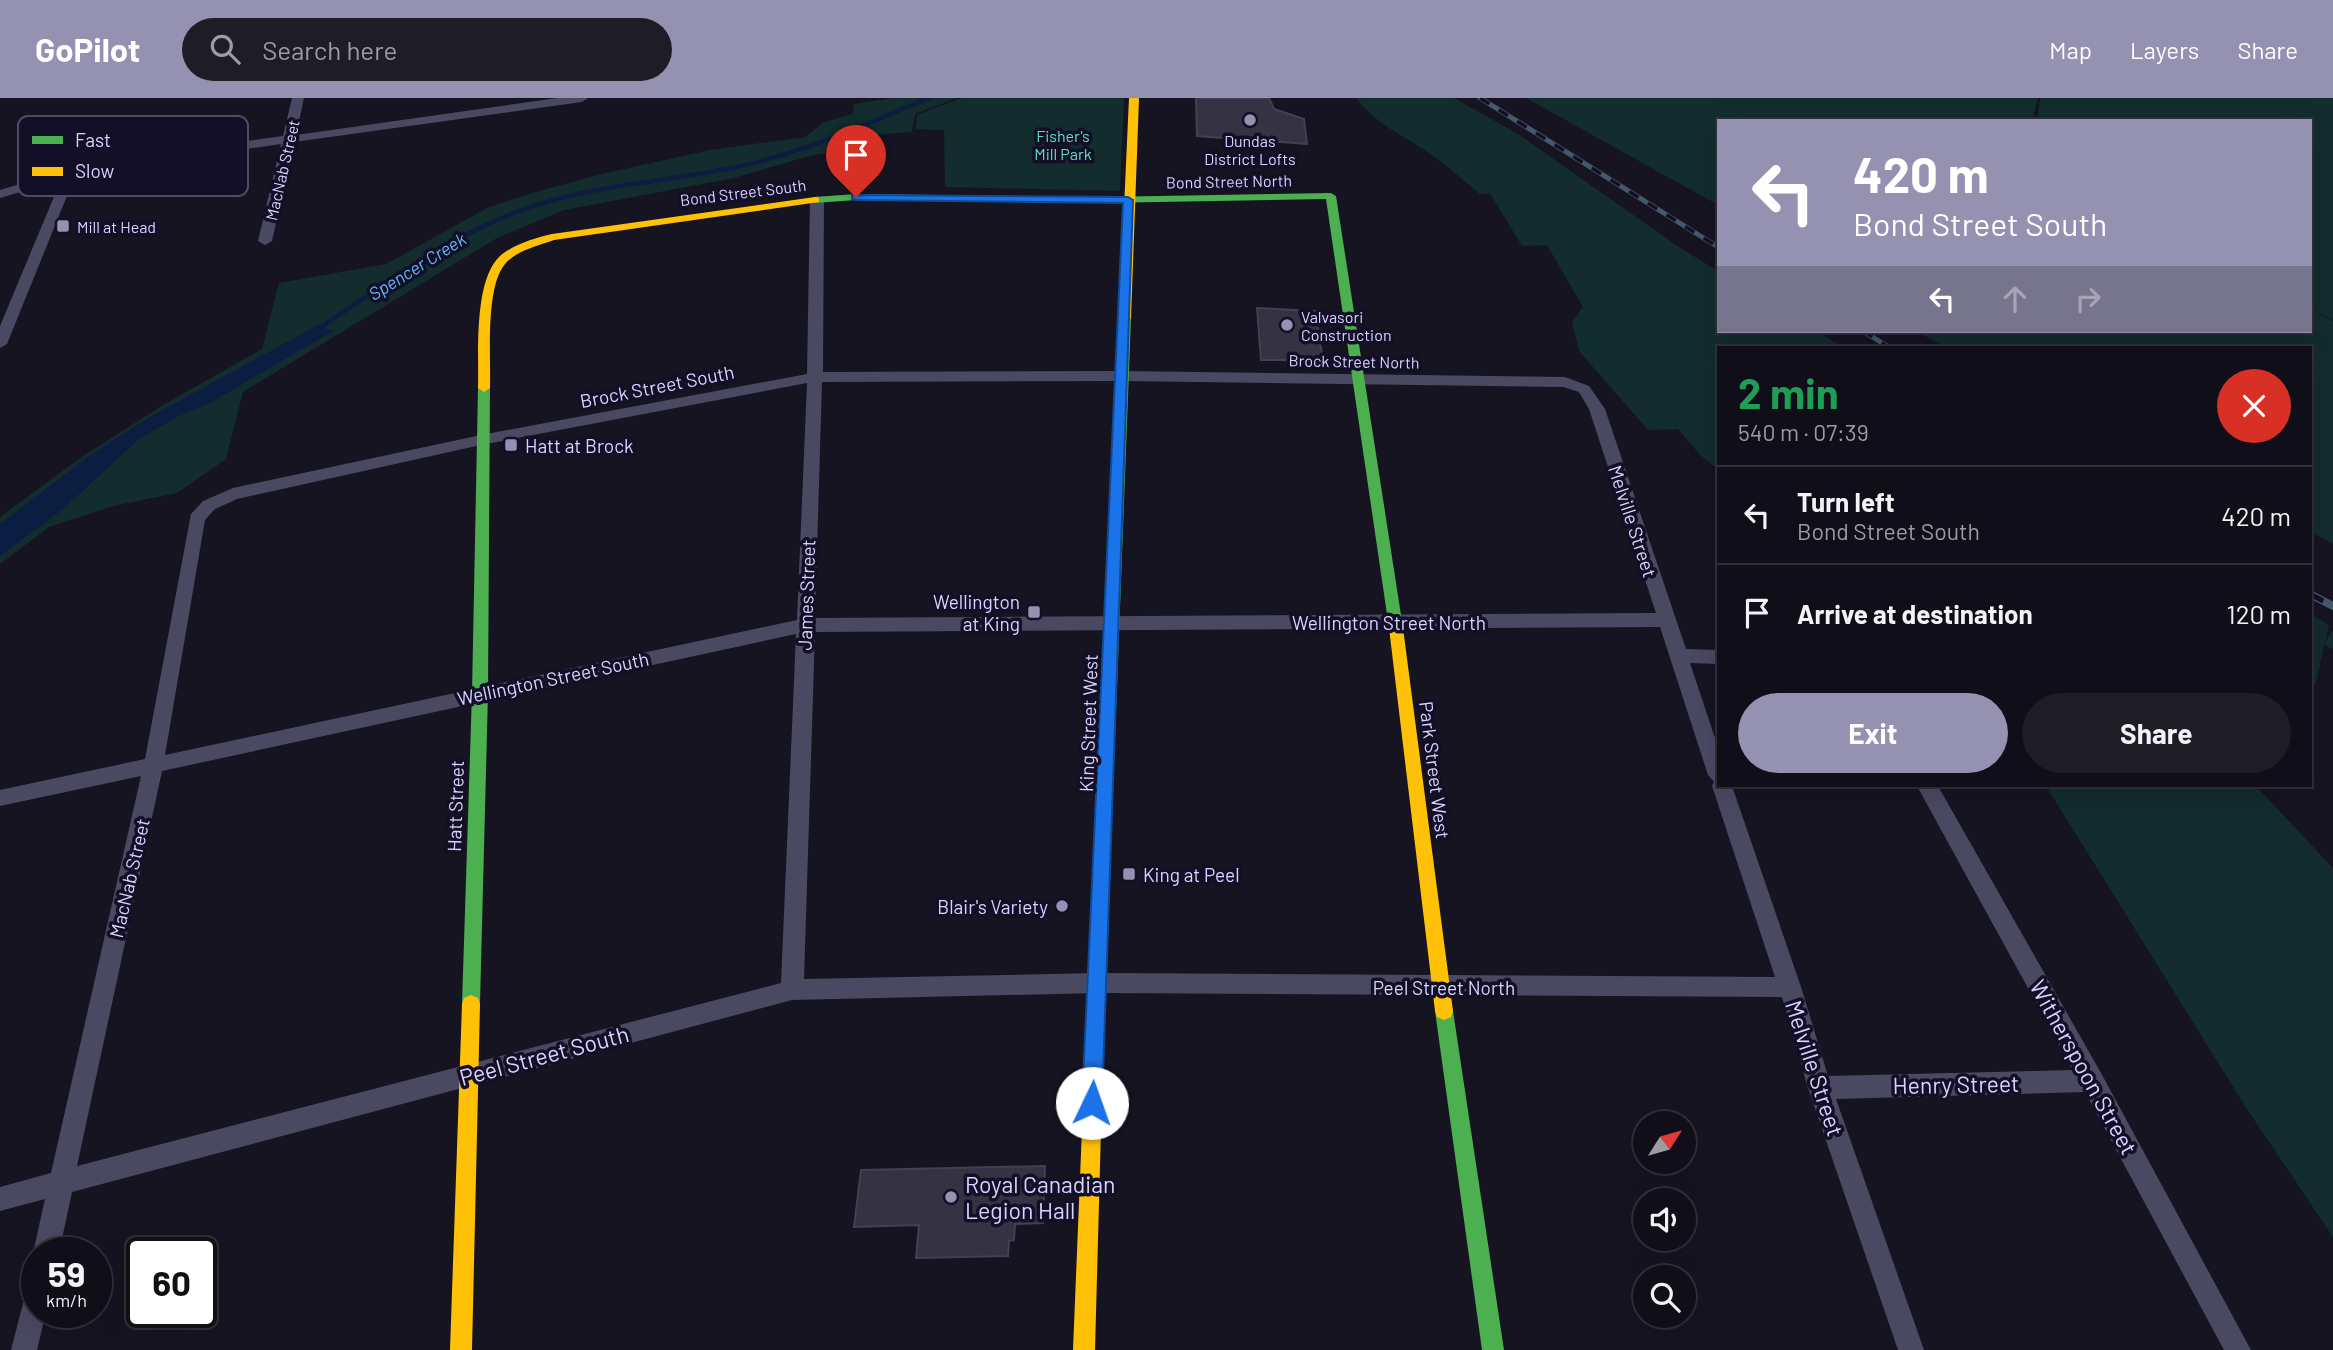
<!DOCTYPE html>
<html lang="en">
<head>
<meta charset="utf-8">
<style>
	:root { --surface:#100f19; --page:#1e1d26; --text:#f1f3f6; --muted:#9c9ca2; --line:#302f38; --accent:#9591b1 }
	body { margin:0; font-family:Barlow,sans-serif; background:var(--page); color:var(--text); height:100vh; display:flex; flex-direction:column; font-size:26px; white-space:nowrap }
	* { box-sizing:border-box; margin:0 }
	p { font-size:23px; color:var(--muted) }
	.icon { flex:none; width:38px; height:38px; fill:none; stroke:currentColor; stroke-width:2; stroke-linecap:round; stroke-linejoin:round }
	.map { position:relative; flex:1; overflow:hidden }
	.sheet { position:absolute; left:1717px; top:248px; width:595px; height:441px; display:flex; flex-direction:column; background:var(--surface); border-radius:0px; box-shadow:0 7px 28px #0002,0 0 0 2px var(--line) }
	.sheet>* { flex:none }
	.banner { position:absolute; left:1717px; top:21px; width:595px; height:214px; border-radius:0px; box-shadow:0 7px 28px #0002,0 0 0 2px var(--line); background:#9591b1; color:#fff; overflow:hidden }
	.needle { width:46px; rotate:53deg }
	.fabs { position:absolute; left:1633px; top:1013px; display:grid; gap:14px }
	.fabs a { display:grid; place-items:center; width:63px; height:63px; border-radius:50%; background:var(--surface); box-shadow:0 7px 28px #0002,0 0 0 2px var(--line); font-size:35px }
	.speed { position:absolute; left:21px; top:1139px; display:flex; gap:14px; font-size:35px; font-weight:700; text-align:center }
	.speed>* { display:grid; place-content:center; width:91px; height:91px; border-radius:50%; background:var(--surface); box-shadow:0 7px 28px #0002,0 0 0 2px var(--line); line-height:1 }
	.speed small { font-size:18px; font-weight:400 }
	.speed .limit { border:4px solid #111; border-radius:10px; background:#fff; color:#111 }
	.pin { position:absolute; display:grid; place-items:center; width:60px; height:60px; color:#fff; margin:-72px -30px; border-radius:50% 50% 50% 0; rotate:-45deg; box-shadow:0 0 7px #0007 }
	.pin .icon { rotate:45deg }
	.me { position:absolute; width:77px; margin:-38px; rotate:3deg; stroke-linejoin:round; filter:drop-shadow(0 0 5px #0008) }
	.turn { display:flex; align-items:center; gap:24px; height:147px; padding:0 21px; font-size:32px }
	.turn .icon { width:91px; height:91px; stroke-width:2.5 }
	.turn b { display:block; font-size:49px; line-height:60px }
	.lanes { display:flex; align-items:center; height:66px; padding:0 21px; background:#0003; justify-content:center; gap:35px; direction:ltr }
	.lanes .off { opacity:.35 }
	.round { display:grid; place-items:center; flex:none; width:74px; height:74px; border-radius:37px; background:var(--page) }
	.summary { display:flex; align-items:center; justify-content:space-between; height:119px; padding:0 21px }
	h1 { font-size:42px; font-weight:700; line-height:52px; color:#1e9e55 }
	.action { display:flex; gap:14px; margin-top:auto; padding:14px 21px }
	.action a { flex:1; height:80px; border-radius:42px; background:var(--accent); color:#fff; font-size:28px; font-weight:700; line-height:80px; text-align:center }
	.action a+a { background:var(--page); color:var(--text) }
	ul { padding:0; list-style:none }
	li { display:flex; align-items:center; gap:21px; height:98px; padding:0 21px; border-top:2px solid var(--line) }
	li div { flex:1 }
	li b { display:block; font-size:26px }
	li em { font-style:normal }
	header { display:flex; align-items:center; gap:42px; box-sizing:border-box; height:98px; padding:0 35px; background:var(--accent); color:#fff }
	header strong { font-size:33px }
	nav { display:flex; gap:38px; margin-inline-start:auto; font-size:24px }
	.search { width:490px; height:63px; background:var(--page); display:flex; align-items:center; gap:18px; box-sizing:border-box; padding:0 24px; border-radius:38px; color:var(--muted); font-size:26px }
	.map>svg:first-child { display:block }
	.green { fill:#132c2d }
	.water { fill:#0b1e41 }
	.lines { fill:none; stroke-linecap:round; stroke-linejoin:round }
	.stream { stroke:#0b1e41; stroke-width:4.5 }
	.building { fill:#343243; stroke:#433f54; stroke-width:2 }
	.street { fill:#4a4962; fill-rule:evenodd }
	.fast { fill:#4caf50; fill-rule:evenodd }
	.slow { fill:#ffc107; fill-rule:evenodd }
	.rail-far1-casing { stroke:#43596b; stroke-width:5 }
	.rail-casing { stroke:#43596b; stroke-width:8 }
	.rail-far1 { stroke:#130f26; stroke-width:3.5; stroke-dasharray:11; stroke-linecap:butt }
	.rail { stroke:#130f26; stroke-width:5; stroke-dasharray:15; stroke-linecap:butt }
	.route { fill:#1a73e8; stroke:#114b97; stroke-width:2 }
	.poi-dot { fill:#9591b1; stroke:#130f26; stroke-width:2.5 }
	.labels { text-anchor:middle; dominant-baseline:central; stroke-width:7; stroke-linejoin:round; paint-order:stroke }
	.far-park-label { font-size:16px; fill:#5fe0c0; stroke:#130f26 }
	.far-poi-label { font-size:16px; fill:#d9d4ff; stroke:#130f26; text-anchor:start }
	.far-street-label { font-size:16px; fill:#d9d4ff; stroke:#130f26 }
	.far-water-label { font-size:18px; font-style:italic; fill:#62b6ff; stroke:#130f26 }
	.street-label { font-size:19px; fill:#d9d4ff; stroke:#130f26 }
	.poi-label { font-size:19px; fill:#d9d4ff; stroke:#130f26; text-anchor:start }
	.near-street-label { font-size:23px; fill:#d9d4ff; stroke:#130f26 }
	.near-poi-label { font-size:23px; fill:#d9d4ff; stroke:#130f26; text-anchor:start }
	.key { fill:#130f26; stroke:#4e4a67; stroke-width:2 }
	.key-label { font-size:19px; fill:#d9d4ff }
</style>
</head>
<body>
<header>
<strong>GoPilot</strong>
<div class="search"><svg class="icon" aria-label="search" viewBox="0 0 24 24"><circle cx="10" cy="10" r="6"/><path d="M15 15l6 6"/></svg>Search here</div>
<nav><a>Map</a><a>Layers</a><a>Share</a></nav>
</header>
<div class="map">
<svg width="2333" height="1252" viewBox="0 0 2333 1252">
	<rect width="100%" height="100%" fill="#161421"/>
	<path class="green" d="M893 0H957L915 16 912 34 869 37 870 51 813 57 734 80 564 112 497 140 243 294 226 361 177 395 113 408 49 429 0 466V419L80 360 163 307 262 251 279 185 386 166 489 109 529 96 593 78 710 52 805 39 824 24 853 16 854 6Z
		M961 0H1124L1120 93 945 89 944 32 916 31 917 17Z
		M1356 0H1454L1518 36 1676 147 1718 173V233H1816L1844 250H1718V371L1700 357 1678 331 1648 332 1579 253 1572 224 1583 209 1547 147 1522 148 1490 95 1480 96C1465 84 1451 71 1436 60 1408 39 1378 29 1356 0Z
		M1526 0H2038L2032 23H1718V107Z
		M2040 0H2333V222L2311 211 2333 223V446L2310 434V250H1947L1916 233H2310V23H2037Z
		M2310 516 2329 527 2325 544 2333 532V551L2324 547 2316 585H2310Z
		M2046 688H2256L2333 770V1139L2245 1008Z"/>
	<path class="water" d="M318 227 333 233 208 306 177 319 139 341 63 411 0 458V426L89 358 148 320Z"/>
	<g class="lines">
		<path class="stream" d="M317 232C382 188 448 139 522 112 596 85 675 84 750 66 812 51 870 24 929 0"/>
	</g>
	<path class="building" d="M1196 0H1269L1274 11 1304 21 1307 46 1197 38Z
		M1257 210 1315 213 1323 262H1261Z
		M1045 1068 1043 1125 1015 1126 1014 1142 1009 1143 1008 1158 916 1160 919 1127 854 1129 861 1072Z"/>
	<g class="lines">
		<path class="street" d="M292 0H304L296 37 557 0H588L582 4 294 44 272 143 265 147 258 143 281 46 93 73 75 78 7 246 0 250V228L61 82 0 100V92L92 65 283 38Z
			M817 98 824 102 823 274 1122 273 1565 279 1589 288 1605 311 1686 551 1718 552V566L1690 565 1718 649V688H1732L1801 889 1828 978 2073 972 1917 688H1938L2101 975 2251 1252H2224L2085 994 1836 1001 1924 1252H1898L1808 990 1782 899 1098 895 792 902 72 1094 59 1155H37V1163L33 1155 45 1101 0 1113V1089L51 1075 141 678 0 708V692L145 661 191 416 203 403 233 390 481 337 807 276 810 102ZM1122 283 1563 289 1579 294 1589 311 1656 515 815 520 822 284ZM807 285 797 522 165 657 205 422 215 411 237 401 481 347ZM1660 529 1708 677 1714 684 1712 688 1775 879 1098 875 804 881 815 534ZM796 536 781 885 77 1068 162 673Z
			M37 1182V1214H46L37 1252H11L28 1186Z"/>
		<path class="fast" d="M1331 95 1336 98 1403 530 1396 535 1389 530 1326 101 1102 105 856 102 815 105 810 102 815 99 856 96 1102 99Z
			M1125 216 1131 220 1103 957 1101 963 1094 966 1087 963 1085 957 1119 220Z
			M484 286 490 290 488 595 480 906 478 912 471 915 464 912 462 906 472 595 478 290Z
			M1444 904 1451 907 1453 913 1504 1252H1482L1435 913 1437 907Z"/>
		<path class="slow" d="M1129 0H1139L1131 220 1125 224 1119 220Z
			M815 99 819 100V104L554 142C538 148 517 152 505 166 485 190 491 259 490 290L484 294 478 290C479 255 473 182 501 157 515 146 535 140 552 136Z
			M1396 525 1403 530 1453 913 1451 919 1444 922 1437 919 1435 913 1389 530Z
			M471 897 478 900 480 906 472 1252H450L462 906 464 900Z
			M1094 948 1101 951 1103 957 1095 1252H1073L1085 957 1087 951Z"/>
		<g class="rail-far1-casing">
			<path id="rail-far1" d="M1480 0 1718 149
				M1863 233 1890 250"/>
		</g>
		<g class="rail-casing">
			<path id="rail" d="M2310 496 2333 508"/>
		</g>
		<use href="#rail-far1" class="rail-far1"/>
		<use href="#rail" class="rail"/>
	</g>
	<path class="route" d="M852 97 1128 99 1133 102 1102 1005 1099 1012 1092 1014 1085 1012 1082 1005 1123 105 856 102 852 101Z"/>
	<g class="poi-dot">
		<circle cx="1250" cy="22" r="7"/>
		<rect x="56" y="121" width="14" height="14" rx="3.5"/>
		<circle cx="1287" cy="227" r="7"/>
		<rect x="504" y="340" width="14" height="14" rx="3.5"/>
		<rect x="1027" y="507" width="14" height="14" rx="3.5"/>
		<rect x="1122" y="769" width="14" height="14" rx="3.5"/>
		<circle cx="1062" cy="808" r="7"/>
		<circle cx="951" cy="1099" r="7"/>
	</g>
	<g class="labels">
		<g class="far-park-label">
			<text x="1063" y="37">Fisher's<tspan x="1063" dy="18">Mill Park</tspan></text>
		</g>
		<g class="far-poi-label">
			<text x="1250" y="42" text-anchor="middle">Dundas<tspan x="1250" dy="18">District Lofts</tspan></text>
			<text x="77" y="128">Mill at Head</text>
			<text x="1301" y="218">Valvasori<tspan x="1301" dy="18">Construction</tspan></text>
		</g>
		<g class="far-street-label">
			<text transform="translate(282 72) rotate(-77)">MacNab Street</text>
			<text transform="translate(1229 83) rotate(-1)">Bond Street North</text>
			<text transform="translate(743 94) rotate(-7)">Bond Street South</text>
			<text transform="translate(1354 263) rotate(1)">Brock Street North</text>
		</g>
		<g class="far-water-label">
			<text transform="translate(417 168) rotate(-32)">Spencer Creek</text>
		</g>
		<g class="street-label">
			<text transform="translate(657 288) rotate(-11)">Brock Street South</text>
			<text transform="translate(1633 423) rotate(72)">Melville Street</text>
			<text transform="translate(806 497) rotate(-88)">James Street</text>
			<text x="1389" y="524">Wellington Street North</text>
			<text transform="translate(553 580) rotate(-12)">Wellington Street South</text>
			<text transform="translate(1088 625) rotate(-88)">King Street West</text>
			<text transform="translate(1435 672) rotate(83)">Park Street West</text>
			<text transform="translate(455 708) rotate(-88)">Hatt Street</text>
			<text transform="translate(129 780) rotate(-77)">MacNab Street</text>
			<text x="1444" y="889">Peel Street North</text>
		</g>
		<g class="poi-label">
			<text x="525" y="347">Hatt at Brock</text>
			<text x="1020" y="503" text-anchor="end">Wellington<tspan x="1020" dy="22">at King</tspan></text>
			<text x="1143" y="776">King at Peel</text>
			<text x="1048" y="808" text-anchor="end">Blair's Variety</text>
		</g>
		<g class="near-street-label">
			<text transform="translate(544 957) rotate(-15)">Peel Street South</text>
			<text transform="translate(2084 969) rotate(61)">Witherspoon Street</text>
			<text transform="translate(1815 970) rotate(72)">Melville Street</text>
			<text transform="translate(1956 986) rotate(-1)">Henry Street</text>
		</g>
		<g class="near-poi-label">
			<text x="965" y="1086">Royal Canadian<tspan x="965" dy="26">Legion Hall</tspan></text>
		</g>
	</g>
	<rect x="18" y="18" width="230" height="80" rx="10" class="key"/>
	<rect x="32" y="38" width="31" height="8" fill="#4caf50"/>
	<rect x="32" y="69" width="31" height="9" fill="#ffc107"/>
	<g class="key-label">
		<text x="75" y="49">Fast</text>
		<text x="75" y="80">Slow</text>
	</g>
</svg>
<div class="fabs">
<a><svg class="needle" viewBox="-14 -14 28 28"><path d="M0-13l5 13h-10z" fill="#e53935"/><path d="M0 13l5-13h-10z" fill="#9c9ca2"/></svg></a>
<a><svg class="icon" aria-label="sound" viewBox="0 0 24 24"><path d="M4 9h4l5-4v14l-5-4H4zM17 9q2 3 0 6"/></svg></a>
<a><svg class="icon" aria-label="search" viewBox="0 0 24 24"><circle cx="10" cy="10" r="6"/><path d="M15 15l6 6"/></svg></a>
</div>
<div class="speed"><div>59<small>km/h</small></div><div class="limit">60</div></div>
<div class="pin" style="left:856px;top:99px;background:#d93025"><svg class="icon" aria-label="arrive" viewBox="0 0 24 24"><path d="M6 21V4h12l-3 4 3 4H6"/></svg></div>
<svg class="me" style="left:1092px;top:1005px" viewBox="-20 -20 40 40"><circle r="19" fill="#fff"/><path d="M0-13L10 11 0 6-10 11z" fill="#1a73e8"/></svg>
<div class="banner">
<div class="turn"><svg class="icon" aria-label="left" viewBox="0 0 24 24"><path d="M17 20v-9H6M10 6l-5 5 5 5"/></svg><div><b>420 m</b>Bond Street South</div></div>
<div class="lanes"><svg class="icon" aria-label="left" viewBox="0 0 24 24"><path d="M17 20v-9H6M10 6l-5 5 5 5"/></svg><svg class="icon off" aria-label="ahead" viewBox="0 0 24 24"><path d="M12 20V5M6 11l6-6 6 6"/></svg><svg class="icon off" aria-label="right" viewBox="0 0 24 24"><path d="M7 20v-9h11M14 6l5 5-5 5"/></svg></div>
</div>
<section class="sheet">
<div class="summary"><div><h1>2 min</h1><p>540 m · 07:39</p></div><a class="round" style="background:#d93025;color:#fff"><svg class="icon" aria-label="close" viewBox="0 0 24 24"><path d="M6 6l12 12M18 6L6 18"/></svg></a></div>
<ul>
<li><svg class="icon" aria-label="left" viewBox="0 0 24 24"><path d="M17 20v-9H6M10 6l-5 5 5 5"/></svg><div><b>Turn left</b><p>Bond Street South</p></div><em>420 m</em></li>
<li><svg class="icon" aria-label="arrive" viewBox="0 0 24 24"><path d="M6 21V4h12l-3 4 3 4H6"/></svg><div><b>Arrive at destination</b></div><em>120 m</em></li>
</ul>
<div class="action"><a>Exit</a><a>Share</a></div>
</section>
</div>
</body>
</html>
